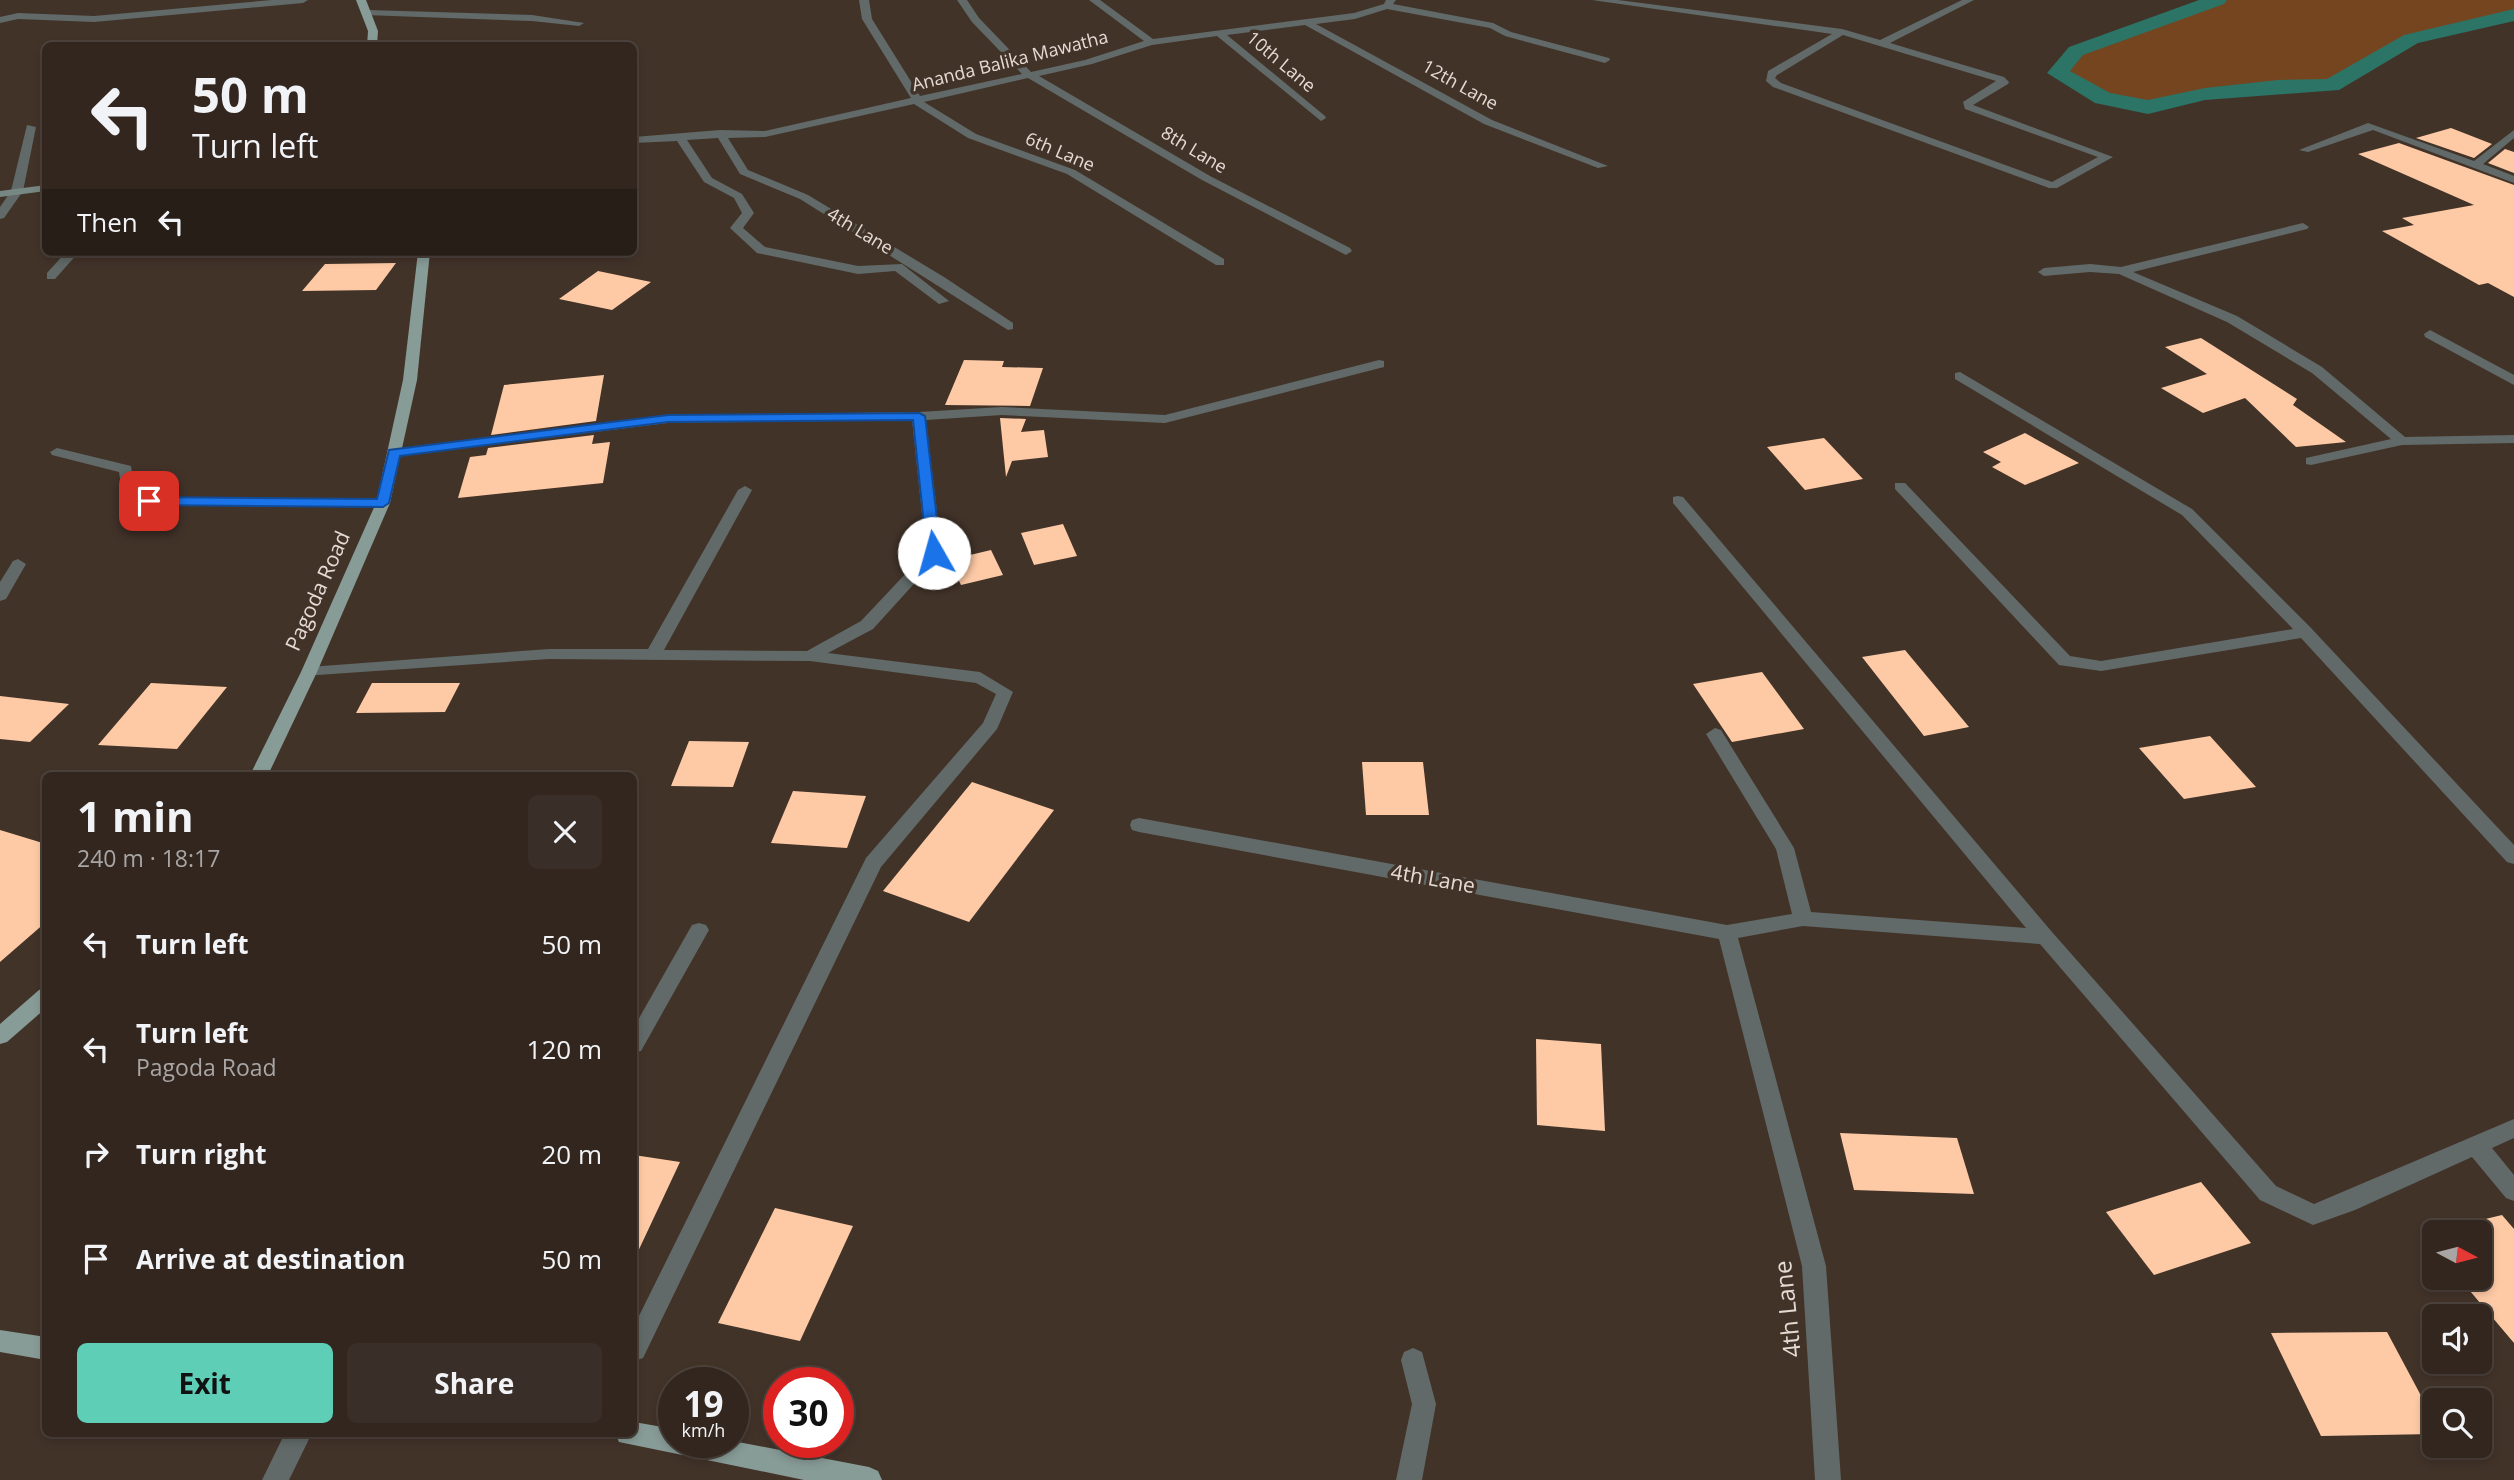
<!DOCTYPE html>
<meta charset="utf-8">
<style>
body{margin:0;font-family:"Open Sans",sans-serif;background:#3a2e28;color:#f1f3f6;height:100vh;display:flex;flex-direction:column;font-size:26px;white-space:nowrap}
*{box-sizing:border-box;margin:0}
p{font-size:23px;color:#a8a5a4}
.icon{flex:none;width:38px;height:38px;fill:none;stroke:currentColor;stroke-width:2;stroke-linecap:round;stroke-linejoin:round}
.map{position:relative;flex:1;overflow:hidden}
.panel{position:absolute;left:42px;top:772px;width:595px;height:665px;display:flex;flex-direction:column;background:#32261f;border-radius:10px;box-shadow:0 4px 10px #0003,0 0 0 2px #4d433d}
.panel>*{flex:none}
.hud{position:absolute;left:42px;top:42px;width:595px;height:214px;border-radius:10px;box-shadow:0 4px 10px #0003,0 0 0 2px #4d433d;background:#32261f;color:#f1f3f6;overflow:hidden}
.needle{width:46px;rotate:97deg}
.buttons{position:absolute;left:2422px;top:1220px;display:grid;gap:14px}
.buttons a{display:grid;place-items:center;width:70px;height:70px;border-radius:10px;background:#32261f;box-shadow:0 4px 10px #0003,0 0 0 2px #4d433d;font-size:35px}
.speed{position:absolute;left:658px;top:1367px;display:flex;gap:14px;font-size:35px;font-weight:700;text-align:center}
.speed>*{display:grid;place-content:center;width:91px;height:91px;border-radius:50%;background:#32261f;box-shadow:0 4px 10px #0003,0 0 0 2px #4d433d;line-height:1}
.speed small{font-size:18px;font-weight:400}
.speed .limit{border:10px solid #d22;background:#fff;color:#111}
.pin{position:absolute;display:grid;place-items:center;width:60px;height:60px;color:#fff;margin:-30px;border-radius:14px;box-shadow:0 4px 10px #0006}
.me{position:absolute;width:77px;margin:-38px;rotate:353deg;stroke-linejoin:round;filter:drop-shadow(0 0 5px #0008)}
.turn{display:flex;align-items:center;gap:24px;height:147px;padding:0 35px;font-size:32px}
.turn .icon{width:91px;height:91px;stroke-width:2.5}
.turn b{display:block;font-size:49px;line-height:60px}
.then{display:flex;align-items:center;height:66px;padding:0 35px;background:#0003;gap:14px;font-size:26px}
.round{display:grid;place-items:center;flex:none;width:74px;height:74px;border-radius:10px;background:#3a2e28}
.headline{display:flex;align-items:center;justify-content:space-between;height:119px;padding:0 35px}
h1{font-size:42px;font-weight:700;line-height:52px}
.action{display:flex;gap:14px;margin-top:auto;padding:14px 35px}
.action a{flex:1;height:80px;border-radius:10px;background:#5eceb7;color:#111;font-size:28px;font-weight:700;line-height:80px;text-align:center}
.action a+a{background:#3a2e28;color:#f1f3f6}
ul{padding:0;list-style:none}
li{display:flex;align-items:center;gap:21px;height:105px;padding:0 35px}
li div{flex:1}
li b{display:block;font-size:26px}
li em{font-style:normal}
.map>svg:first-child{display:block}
</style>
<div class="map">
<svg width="2514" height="1480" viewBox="0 0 2514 1480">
<rect width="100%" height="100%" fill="#423329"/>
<polygon fill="#754520" points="2217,0 2514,0 2514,15 2411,39 2331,85 2278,86 2205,94 2148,107 2103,98 2058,73 2076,51"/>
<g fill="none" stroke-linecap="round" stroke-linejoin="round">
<polygon fill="#2b7466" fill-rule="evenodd" points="2199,0 2227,0 2224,4 2083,55 2070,71 2110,93 2148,100 2205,88 2278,80 2327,79 2404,35 2514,9 2514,21 2418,43 2339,90 2205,100 2148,114 2095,103 2047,73 2069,47"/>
</g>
<g fill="#fecaa6">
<polygon points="2451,128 2492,144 2474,158 2416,138"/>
<polygon points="2399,143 2514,185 2514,297 2488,283 2479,285 2382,231 2414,225 2402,218 2474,205 2358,154"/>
<polygon points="2505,149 2514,152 2514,173 2488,163"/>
<polygon points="396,263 376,290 302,291 325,264"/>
<polygon points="598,271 651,282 612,310 559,299"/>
<polygon points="2201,338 2297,399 2293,405 2346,442 2296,447 2245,398 2203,413 2161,388 2207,374 2165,347"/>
<polygon points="964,360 1004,361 1002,367 1043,368 1030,406 945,405"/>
<polygon points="604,375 596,421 491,435 504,385"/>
<polygon points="1000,418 1026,419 1021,432 1044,430 1048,457 1012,461 1006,477"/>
<polygon points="2025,433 2079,463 2025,485 1992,467 2001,462 1983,452"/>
<polygon points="594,435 592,444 610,442 603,483 458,498 470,457 486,455 488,448"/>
<polygon points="1824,438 1863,479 1805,490 1767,447"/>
<polygon points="1063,524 1077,556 1034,565 1021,533"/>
<polygon points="991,550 1003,575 961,585 949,560"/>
<polygon points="1905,650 1969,727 1924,736 1862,657"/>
<polygon points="1762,672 1804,729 1732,742 1693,684"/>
<polygon points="151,683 227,687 177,749 98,745"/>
<polygon points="372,683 460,683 445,712 356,713"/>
<polygon points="0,696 69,704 30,742 0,739"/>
<polygon points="2210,736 2256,787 2184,799 2139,748"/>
<polygon points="689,741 749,742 733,787 671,786"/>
<polygon points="1362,762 1423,762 1429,815 1366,815"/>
<polygon points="972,782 1054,810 969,922 883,891"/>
<polygon points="793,791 866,796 847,848 771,843"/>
<polygon points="0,830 46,844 46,922 0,962"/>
<polygon points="1536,1039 1601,1044 1605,1131 1537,1125"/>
<polygon points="1840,1133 1957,1138 1974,1194 1854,1190"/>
<polygon points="634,1155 680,1162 634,1260"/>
<polygon points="2201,1182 2251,1243 2154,1275 2106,1212"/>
<polygon points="775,1208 853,1226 800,1341 718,1323"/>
<polygon points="2502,1215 2514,1229 2514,1343 2459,1278 2480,1278 2480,1232 2434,1232 2434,1248 2423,1234"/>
<polygon points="2387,1332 2434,1420 2434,1434 2321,1436 2271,1333"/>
</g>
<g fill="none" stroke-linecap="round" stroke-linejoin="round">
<g fill="#616a68" fill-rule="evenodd">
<polygon points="272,0 308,0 303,3 94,22 18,19 0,23 0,17 18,13 94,16"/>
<polygon points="859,0 869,0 872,19 920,96 1022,74 972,22 957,0 967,0 979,18 1031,72 1085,60 1144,41 1089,0 1100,0 1153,39 1354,13 1384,4 1386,0 1396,0 1393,4 1493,23 1511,32 1609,58 1610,60 1605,63 1505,36 1490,28 1387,9 1355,19 1316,24 1492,120 1608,166 1598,168 1484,124 1305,25 1227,35 1325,116 1326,118 1321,121 1217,36 1152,45 1092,64 1039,76 1210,176 1350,248 1352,251 1346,255 1202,180 1028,78 924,102 976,134 1075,170 1224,259 1224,265 1216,265 1067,174 968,138 914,104 765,137 728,138 748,170 808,195 944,277 1013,323 1013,329 1008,330 800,199 740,174 718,138 687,140 712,178 742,194 754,213 743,228 765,247 858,266 902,264 949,301 939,304 895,271 858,274 757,253 730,228 742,213 734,198 704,182 677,141 634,143 634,137 720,130 765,131 911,98 862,19"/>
<path d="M1592,0H1618L1842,29L1880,40L1962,0H1974L1890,43L2004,77L2009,82L2008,84L1973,105L2113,157L2057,188H2049L1773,87L1766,81L1768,71L1832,34ZM1843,35L1996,81L1963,102L1965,109L2098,157L2052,182L1781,83L1775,78L1777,75Z"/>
<polygon points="368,10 532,15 584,23 579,26 532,21 365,15 363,13"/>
<polygon points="2368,123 2474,161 2514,130 2514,138 2483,164 2514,176 2514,183 2373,130 2308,152 2299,150"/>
<polygon points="27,125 36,127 23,191 4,218 0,219 0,207 11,191"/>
<polygon points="2303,223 2309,227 2307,229 2133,272 2237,316 2322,367 2405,437 2514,435 2514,443 2402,445 2311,465 2306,464 2306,458 2391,439 2312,373 2227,322 2119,274 2090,272 2044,276 2038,272 2044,268 2090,264 2121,267"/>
<polygon points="66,252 79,252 55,279 47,279 47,273"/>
<polygon points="2430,330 2514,375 2514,385 2425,337 2424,334"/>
<polygon points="1379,360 1384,361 1384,367 1165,423 1002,415 926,420 942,553 873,629 828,653 980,672 1013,692 997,729 881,867 643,1358 634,1361 634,1326 866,858 983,723 996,694 976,683 810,661 549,659 303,676 301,672 309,667 549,649 648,649 738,490 745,486 752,490 664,650 807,651 861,621 926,552 912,420 668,423 394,457 387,453 389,450 668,415 919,412 1002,407 1165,415"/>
<polygon points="1960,372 2192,509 2311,628 2514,845 2514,864 2507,862 2301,638 2101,671 2059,665 1895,489 1895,483 1905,483 2070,656 2101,661 2293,629 2182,515 1955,379 1955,373"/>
<polygon points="57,448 131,466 135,493 149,497 383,499 390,503 383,507 149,505 123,499 119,472 52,455 50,452"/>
<polygon points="1678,496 1683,497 2052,932 2276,1186 2314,1204 2514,1119 2514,1138 2492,1148 2514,1175 2514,1201 2506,1198 2472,1157 2355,1210 2313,1225 2260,1200 2040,944 1803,926 1738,938 1826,1266 1841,1480 1815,1480 1802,1266 1719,939 1139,832 1132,830 1130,825 1132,820 1139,818 1727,925 1792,914 1776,849 1706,734 1715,728 1721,730 1794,848 1811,912 2026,928 1673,503 1673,497"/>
<polygon points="18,559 26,564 6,599 0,601 0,582 13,561"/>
<polygon points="699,923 706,925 709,930 641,1051 634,1053 634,1027 692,925"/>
<polygon points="1413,1348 1422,1352 1436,1404 1422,1480 1396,1480 1412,1404 1401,1360 1404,1352"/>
<polygon points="285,1433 312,1433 289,1480 262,1480"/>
</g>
<polygon fill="#778783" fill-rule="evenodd" points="46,185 46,191 0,197 0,191"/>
<g fill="#889c97" fill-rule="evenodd">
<polygon points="356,0 366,0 378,31 377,46 367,46 368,31"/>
<polygon points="418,252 430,252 417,380 390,503 317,672 268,775 250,775 301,672 376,503 403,380"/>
<polygon points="46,988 46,1008 7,1042 0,1044 0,1024 39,990"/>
<polygon points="0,1330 46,1337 46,1360 0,1352"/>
<polygon points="634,1422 674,1429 674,1442 733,1441 869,1467 878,1471 882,1480 804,1480 619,1442 615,1433 634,1433"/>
</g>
</g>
<polygon fill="#1a73e8" stroke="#114b97" stroke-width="2" points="919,413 925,416 941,553 934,557 927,553 913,420 668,422 400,456 389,503 383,507 149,505 142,501 149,497 377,499 389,450 668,415"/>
<g text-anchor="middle" stroke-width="7" stroke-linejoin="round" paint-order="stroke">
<g font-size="18" fill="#e5dbd5" stroke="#423329">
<text transform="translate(1010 61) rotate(-14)" y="6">Ananda Balika Mawatha</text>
<text transform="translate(1281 62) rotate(40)" y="6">10th Lane</text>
<text transform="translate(1460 85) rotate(29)" y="6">12th Lane</text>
<text transform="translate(1194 150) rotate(31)" y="6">8th Lane</text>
<text transform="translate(1060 152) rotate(23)" y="6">6th Lane</text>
<text transform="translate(860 231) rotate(31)" y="6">4th Lane</text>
</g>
<g font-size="21" fill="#e5dbd5" stroke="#423329">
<text transform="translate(318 591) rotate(-66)" y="7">Pagoda Road</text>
<text transform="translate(1433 879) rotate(10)" y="7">4th Lane</text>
</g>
<g font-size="24" fill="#e5dbd5" stroke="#423329">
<text transform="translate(1788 1309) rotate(-96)" y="8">4th Lane</text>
</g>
</g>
</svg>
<div class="buttons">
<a><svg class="needle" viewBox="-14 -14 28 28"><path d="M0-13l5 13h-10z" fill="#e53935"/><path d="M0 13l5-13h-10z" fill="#a8a5a4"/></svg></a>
<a><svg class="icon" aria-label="sound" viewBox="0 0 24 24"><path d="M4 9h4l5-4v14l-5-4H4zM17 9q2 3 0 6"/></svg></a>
<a><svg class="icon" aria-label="search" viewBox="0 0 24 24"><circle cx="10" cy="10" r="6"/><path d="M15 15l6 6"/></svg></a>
</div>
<div class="speed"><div>19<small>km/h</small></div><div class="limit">30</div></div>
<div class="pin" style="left:149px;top:501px;background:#d93025"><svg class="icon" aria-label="arrive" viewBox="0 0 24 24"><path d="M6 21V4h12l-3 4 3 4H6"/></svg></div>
<svg class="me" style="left:934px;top:553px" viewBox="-20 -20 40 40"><circle r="19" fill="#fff"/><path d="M0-13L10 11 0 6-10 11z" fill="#1a73e8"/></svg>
<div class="hud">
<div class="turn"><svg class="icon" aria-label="left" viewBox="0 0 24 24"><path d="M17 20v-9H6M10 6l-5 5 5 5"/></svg><div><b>50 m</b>Turn left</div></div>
<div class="then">Then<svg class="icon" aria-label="left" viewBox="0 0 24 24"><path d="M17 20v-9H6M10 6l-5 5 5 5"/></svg></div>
</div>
<section class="panel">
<div class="headline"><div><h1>1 min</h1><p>240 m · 18:17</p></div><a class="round"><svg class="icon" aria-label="close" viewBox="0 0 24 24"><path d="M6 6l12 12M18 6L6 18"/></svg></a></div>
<ul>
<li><svg class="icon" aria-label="left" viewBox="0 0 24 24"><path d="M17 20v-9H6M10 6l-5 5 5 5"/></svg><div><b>Turn left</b></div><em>50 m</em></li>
<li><svg class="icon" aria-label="left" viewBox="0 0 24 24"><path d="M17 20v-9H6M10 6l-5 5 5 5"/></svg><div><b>Turn left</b><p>Pagoda Road</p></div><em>120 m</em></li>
<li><svg class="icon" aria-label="right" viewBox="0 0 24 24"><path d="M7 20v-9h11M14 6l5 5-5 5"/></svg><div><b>Turn right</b></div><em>20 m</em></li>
<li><svg class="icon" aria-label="arrive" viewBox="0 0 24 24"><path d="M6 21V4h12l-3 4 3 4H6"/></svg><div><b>Arrive at destination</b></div><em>50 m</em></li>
</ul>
<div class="action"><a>Exit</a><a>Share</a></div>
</section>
</div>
